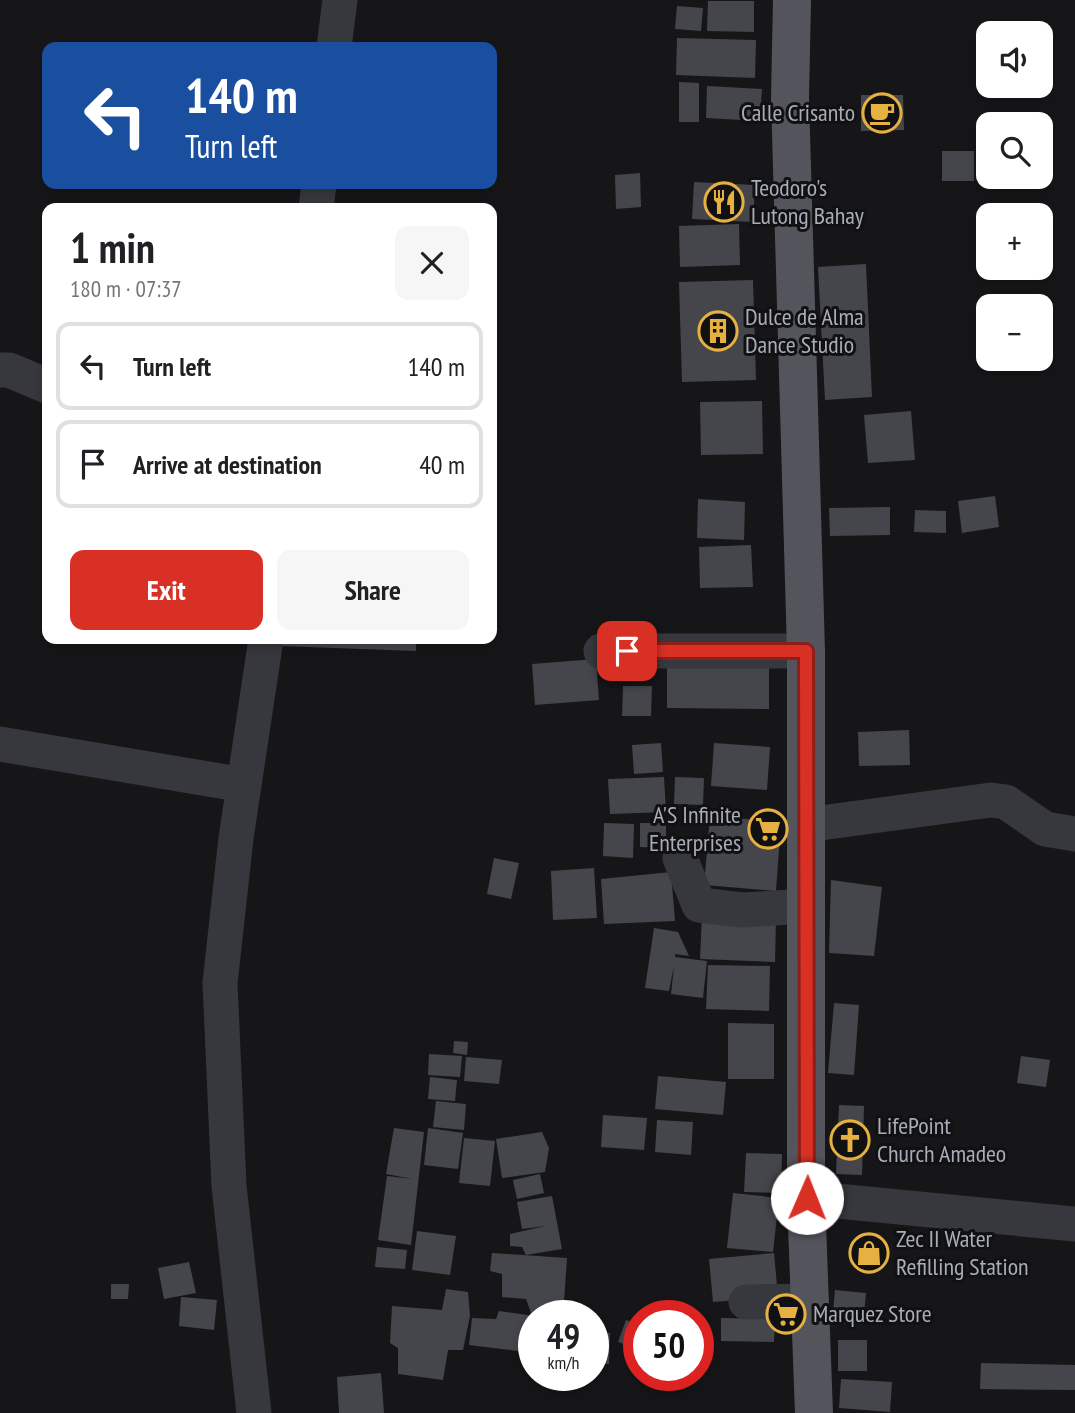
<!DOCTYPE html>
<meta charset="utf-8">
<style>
body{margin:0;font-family:"PT Sans Narrow",sans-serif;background:#f6f6f6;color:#202124;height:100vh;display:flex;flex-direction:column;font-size:26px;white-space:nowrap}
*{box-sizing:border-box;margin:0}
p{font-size:23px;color:#757577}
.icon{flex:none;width:38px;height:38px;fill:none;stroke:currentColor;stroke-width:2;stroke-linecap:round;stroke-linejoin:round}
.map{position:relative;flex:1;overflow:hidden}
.side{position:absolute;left:42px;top:203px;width:455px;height:441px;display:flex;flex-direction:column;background:#fff;border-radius:14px;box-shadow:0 4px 10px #0003}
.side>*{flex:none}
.guide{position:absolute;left:42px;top:42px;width:455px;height:147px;border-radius:14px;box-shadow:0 4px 10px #0003;background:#1a4fa0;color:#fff;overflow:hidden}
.controls{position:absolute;left:976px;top:21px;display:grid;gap:14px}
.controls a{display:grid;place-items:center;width:77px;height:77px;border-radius:14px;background:#fff;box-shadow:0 4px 10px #0003;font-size:35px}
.speed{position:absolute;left:518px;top:1300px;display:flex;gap:14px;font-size:35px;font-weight:700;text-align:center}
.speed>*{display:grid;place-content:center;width:91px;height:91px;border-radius:50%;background:#fff;box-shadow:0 4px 10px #0003;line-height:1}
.speed small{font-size:18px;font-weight:400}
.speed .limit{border:10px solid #d22;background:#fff;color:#111}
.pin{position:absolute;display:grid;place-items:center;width:60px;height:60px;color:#fff;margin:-30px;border-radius:14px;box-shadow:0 4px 10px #0006}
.me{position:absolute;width:77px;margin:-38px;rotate:1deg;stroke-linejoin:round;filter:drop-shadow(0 0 5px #0008)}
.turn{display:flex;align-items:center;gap:24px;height:147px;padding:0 28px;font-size:32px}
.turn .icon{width:91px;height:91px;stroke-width:2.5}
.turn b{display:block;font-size:49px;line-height:60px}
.round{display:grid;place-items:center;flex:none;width:74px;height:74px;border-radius:14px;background:#f6f6f6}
.overview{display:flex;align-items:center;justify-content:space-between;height:119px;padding:0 28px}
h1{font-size:42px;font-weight:700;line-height:52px}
.cta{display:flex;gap:14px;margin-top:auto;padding:14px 28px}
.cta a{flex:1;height:80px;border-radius:14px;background:#d93025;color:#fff;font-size:28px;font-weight:700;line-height:80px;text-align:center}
.cta a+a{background:#f6f6f6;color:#202124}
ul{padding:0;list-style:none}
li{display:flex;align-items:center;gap:21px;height:88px;margin:0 14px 10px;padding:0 14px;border:4px solid #e0e0e0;border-radius:14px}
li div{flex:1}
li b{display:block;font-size:26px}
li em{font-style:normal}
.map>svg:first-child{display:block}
</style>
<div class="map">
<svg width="1075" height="1413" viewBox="0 0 1075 1413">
<rect width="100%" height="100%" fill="#161618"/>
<g fill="#45464b">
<polygon points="708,1 754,1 754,32 707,31"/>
<polygon points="677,6 703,8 701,31 675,29"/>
<polygon points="677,38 756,40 755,78 676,75"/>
<polygon points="679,82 699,83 699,122 679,122"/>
<polygon points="707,86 762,89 760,121 706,118"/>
<polygon points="861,95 903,95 904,130 861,131"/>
<rect x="942" y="151" width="32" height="30"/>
<polygon points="640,173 641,207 616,209 615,175"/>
<polygon points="694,182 755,185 753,222 692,219"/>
<polygon points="739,224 740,265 680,267 679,226"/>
<polygon points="866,264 872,397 825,400 818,267"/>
<polygon points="753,280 756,380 682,382 679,282"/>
<polygon points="762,401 763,454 701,455 700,402"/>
<polygon points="911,411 915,460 868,463 864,415"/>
<polygon points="995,496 999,527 962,533 958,501"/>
<polygon points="698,499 745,502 744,540 697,538"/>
<polygon points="890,507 890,535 830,536 829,508"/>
<polygon points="915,510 946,511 946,533 914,532"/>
<polygon points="751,545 753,587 700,588 699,547"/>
<polygon points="281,639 416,639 416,651 280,646"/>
<polygon points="596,659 599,700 535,705 532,664"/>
<polygon points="667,661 769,661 769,709 667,708"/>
<polygon points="623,686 652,686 651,716 622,716"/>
<polygon points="909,730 910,765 859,766 858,732"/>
<polygon points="661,743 663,772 634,774 632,745"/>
<polygon points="714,743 770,747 767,790 711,786"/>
<polygon points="664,777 666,812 610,814 608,779"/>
<polygon points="675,777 704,778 703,805 674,804"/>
<polygon points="710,816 781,822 776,891 704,885"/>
<polygon points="604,823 634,824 633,858 603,856"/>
<polygon points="640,823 666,823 666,848 640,847"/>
<polygon points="494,858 519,863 511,899 487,894"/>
<polygon points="594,868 597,918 553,920 551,871"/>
<polygon points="671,872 675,921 604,924 601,879"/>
<polygon points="831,880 882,887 874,956 829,953"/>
<polygon points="702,914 776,917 775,962 700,959"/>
<polygon points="654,928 678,932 689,956 675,954 675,957 707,961 703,998 671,994 674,966 669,991 645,988"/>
<polygon points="708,965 770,966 769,1011 706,1009"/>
<polygon points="834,1003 859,1005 854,1075 828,1073"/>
<polygon points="728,1023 774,1024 774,1079 728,1079"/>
<polygon points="454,1041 468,1042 467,1055 453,1053"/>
<polygon points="429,1054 462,1056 460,1077 428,1075"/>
<polygon points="1021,1056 1050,1060 1046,1087 1017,1083"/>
<polygon points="466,1057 502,1060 499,1084 464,1081"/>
<polygon points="658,1076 726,1082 723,1115 655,1109"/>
<polygon points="430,1077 457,1080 455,1101 428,1099"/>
<polygon points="436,1101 466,1104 464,1130 433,1127"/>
<polygon points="839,1105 864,1106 862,1175 836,1174"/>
<polygon points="603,1115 647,1118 644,1150 601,1147"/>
<polygon points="657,1120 693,1122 691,1155 655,1152"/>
<polygon points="394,1128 424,1132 411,1245 378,1240 387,1176 413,1179 386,1174"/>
<polygon points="428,1128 463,1133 458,1169 424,1165"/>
<polygon points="542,1132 549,1148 545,1172 502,1178 496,1139"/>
<polygon points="464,1138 495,1141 490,1186 459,1183"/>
<polygon points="746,1153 782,1154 781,1193 744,1192"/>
<polygon points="540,1174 544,1193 517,1199 513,1180"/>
<polygon points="733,1193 779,1198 773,1252 727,1248"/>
<polygon points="552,1196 562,1249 526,1255 522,1247 510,1246 510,1234 545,1226 522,1229 517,1202"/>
<polygon points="417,1231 456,1236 450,1275 412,1270"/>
<polygon points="377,1247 407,1250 405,1269 375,1267"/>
<polygon points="492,1253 567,1258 563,1316 531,1313 526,1299 502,1297 502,1274 490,1271"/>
<polygon points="774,1253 778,1297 713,1302 709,1259"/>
<polygon points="189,1262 196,1293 164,1299 158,1268"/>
<polygon points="111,1284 129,1284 128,1299 111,1299"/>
<polygon points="446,1289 468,1292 470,1316 463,1350 448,1350 443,1380 398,1374 398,1348 390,1343 392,1306 442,1310"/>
<polygon points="835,1290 866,1293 863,1325 832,1323"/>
<polygon points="181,1297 217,1300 214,1330 179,1326"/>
<polygon points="499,1311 534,1316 534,1353 469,1345 472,1318 496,1319"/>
<polygon points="721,1318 775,1319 774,1342 721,1341"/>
<polygon points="626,1320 639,1324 639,1349 618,1342"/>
<polygon points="593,1332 610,1333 609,1364 593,1364"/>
<rect x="838" y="1340" width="29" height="31"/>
<polygon points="981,1363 1075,1365 1075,1390 980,1389"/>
<polygon points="381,1373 384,1413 339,1413 337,1377"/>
<polygon points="841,1379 892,1382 890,1412 839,1408"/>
</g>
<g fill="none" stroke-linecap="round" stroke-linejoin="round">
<g stroke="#37383d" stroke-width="35">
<polyline points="334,47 340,0"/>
<polyline points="316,208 319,184"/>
<polyline points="0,370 9,370 47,386"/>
<polyline points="601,651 806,651"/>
<polyline points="0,744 244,785"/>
<polyline points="806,825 991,800 1006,802 1045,829 1075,834"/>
<polyline points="680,858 699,905 743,910 806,906"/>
<polyline points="806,1198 1075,1224"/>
<polyline points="746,1302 810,1301"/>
<polyline points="254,1413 229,1186 220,983 236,838 266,639"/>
</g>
<polyline stroke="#54555c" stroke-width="38" points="792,0 790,98 806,651 806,1198 814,1413"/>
</g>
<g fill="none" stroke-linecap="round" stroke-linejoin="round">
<g stroke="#8d1f18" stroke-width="18">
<polyline id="route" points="627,651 806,651 807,1198"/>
</g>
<use href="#route" stroke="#d93025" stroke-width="12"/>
</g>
<defs>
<g id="cafe-ring" transform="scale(2.0125)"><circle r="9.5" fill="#111113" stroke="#e6b140" stroke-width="1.5"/><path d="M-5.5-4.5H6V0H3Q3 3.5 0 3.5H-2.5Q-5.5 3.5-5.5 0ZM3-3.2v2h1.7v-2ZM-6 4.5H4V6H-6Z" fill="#e6b140"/></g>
<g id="restaurant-ring" transform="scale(2.0125)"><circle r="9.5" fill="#111113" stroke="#e6b140" stroke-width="1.5"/><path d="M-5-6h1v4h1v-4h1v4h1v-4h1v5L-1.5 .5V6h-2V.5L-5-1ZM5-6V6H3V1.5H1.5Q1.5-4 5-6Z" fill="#e6b140"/></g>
<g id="building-ring" transform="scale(2.0125)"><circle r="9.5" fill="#111113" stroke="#e6b140" stroke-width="1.5"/><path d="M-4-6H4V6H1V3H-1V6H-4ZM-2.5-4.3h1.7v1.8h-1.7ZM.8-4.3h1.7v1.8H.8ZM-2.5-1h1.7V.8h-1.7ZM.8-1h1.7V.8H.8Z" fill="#e6b140"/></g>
<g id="supermarket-ring" transform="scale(2.0125)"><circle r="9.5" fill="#111113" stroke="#e6b140" stroke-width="1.5"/><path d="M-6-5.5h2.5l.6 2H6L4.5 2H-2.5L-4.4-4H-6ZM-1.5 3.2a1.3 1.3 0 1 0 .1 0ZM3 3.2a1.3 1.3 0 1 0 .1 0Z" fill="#e6b140"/></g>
<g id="church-ring" transform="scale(2.0125)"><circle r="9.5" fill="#111113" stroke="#e6b140" stroke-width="1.5"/><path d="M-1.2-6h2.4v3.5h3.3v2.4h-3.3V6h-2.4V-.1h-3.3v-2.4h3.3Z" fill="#e6b140"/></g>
<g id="shop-ring" transform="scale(2.0125)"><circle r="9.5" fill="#111113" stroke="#e6b140" stroke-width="1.5"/><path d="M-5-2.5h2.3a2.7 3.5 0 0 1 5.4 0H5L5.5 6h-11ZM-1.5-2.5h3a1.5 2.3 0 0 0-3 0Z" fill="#e6b140"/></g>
</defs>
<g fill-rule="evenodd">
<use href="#cafe-ring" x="882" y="113"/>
<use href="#restaurant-ring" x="724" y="202"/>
<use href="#building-ring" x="718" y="331"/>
<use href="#supermarket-ring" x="768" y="829"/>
<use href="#church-ring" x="850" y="1140"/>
<use href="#shop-ring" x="869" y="1253"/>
<use href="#supermarket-ring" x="786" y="1314"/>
</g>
<g text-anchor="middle" stroke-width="6" stroke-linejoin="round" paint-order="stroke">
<g font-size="24" fill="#a9adb7" stroke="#111113" text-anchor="start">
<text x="855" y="121" text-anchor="end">Calle Crisanto</text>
<text x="751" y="196">Teodoro's<tspan x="751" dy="28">Lutong Bahay</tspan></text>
<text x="745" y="325">Dulce de Alma<tspan x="745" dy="28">Dance Studio</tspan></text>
<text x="741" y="823" text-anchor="end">A'S Infinite<tspan x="741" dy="28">Enterprises</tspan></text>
<text x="877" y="1134">LifePoint<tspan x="877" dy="28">Church Amadeo</tspan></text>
<text x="896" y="1247">Zec II Water<tspan x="896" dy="28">Refilling Station</tspan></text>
<text x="813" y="1322">Marquez Store</text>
</g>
</g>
</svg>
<div class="controls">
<a><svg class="icon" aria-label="sound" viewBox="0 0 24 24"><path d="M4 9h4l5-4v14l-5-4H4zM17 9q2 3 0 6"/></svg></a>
<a><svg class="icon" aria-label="search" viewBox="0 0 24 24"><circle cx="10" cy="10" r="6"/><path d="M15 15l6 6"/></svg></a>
<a>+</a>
<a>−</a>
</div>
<div class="speed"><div>49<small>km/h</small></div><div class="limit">50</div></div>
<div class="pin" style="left:627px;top:651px;background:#d93025"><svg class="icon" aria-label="arrive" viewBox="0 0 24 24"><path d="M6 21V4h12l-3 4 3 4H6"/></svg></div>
<svg class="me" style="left:807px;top:1198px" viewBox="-20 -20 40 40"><circle r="19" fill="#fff"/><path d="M0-13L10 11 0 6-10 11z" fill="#d93025"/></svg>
<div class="guide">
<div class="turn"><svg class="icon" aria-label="left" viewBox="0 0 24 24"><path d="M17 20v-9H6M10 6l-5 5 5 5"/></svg><div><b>140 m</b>Turn left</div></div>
</div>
<section class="side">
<div class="overview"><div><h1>1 min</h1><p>180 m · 07:37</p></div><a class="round"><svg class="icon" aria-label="close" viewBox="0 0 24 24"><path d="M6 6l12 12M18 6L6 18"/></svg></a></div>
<ul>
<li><svg class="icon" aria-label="left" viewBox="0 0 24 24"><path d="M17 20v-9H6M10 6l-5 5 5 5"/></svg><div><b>Turn left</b></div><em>140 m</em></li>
<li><svg class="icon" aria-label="arrive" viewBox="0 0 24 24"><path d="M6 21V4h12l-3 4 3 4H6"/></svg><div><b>Arrive at destination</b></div><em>40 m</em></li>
</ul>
<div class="cta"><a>Exit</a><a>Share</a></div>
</section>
</div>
